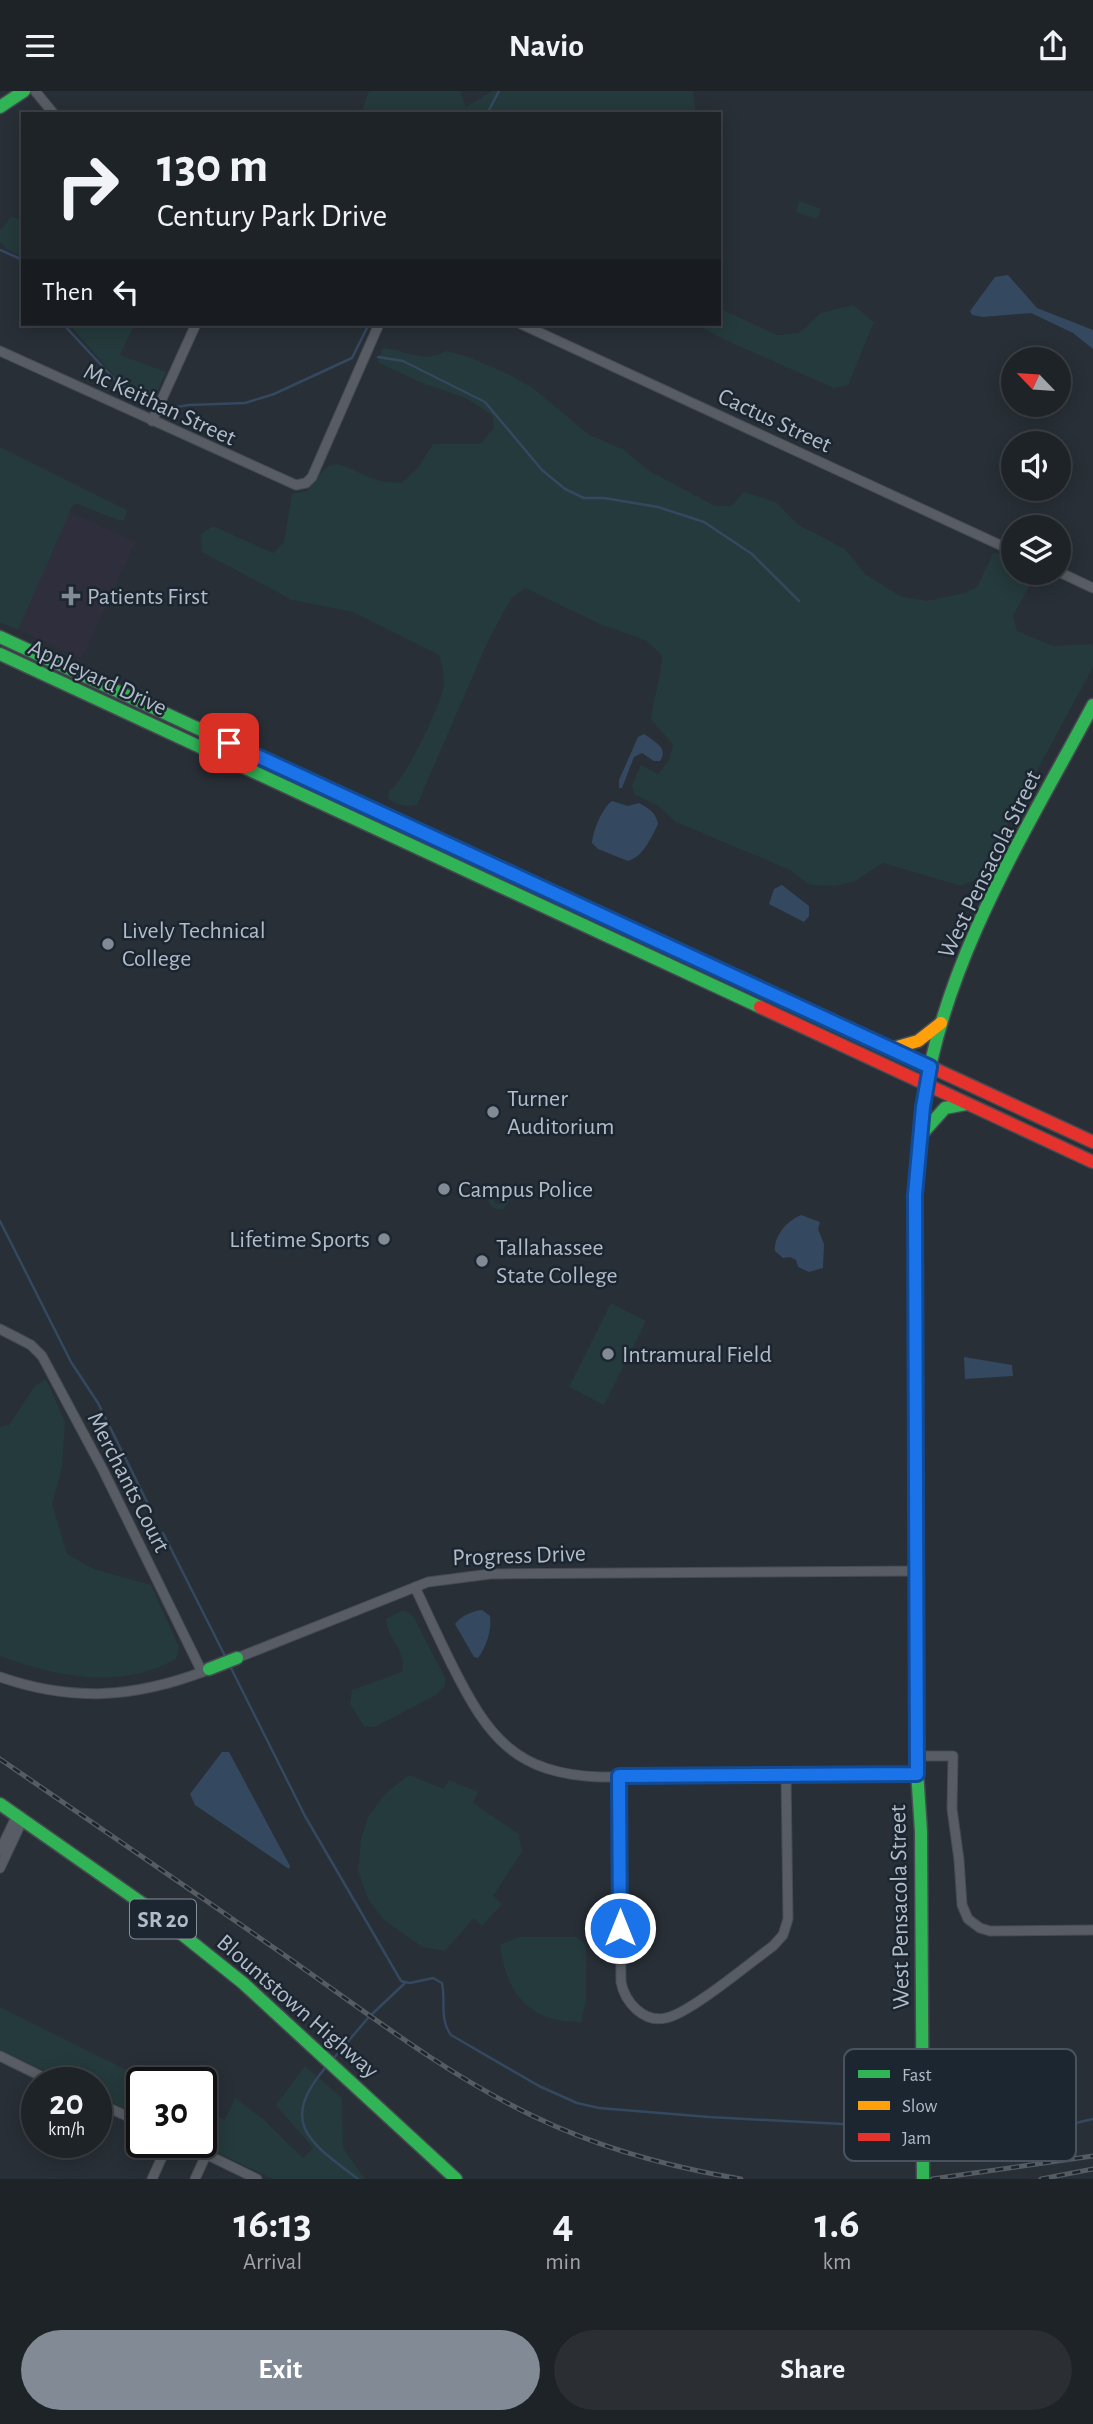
<!DOCTYPE html>
<style>
body{margin:0;font-family:"Alegreya Sans",sans-serif;background:#2b2f34;color:#f1f3f6;height:100vh;display:flex;flex-direction:column;font-size:26px;white-space:nowrap}
*{box-sizing:border-box;margin:0}
p{font-size:23px;color:#a1a4a8}
.icon{flex:none;width:38px;height:38px;fill:none;stroke:currentColor;stroke-width:2;stroke-linecap:round;stroke-linejoin:round}
.map{position:relative;height:2088px;overflow:hidden}
.sheet{display:flex;flex-direction:column;background:#1e2328;flex:1}
.sheet>*{flex:none}
.top-card{position:absolute;left:21px;top:21px;width:700px;height:214px;border-radius:0px;box-shadow:0 4px 18px #0003,0 0 0 2px #3c4045;background:#1e2328;color:#f1f3f6;overflow:hidden}
.needle{width:46px;rotate:295deg}
.fabs{position:absolute;left:1001px;top:256px;display:grid;gap:14px}
.fabs a{display:grid;place-items:center;width:70px;height:70px;border-radius:50%;background:#1e2328;box-shadow:0 4px 18px #0003,0 0 0 2px #3c4045;font-size:35px}
.speed{position:absolute;left:21px;top:1976px;display:flex;gap:14px;font-size:35px;font-weight:700;text-align:center}
.speed>*{display:grid;place-content:center;width:91px;height:91px;border-radius:50%;background:#1e2328;box-shadow:0 4px 18px #0003,0 0 0 2px #3c4045;line-height:1}
.speed small{font-size:18px;font-weight:400}
.speed .limit{border:4px solid #111;border-radius:10px;background:#fff;color:#111}
.pin{position:absolute;display:grid;place-items:center;width:60px;height:60px;color:#fff;margin:-30px;border-radius:14px;box-shadow:0 4px 10px #0006}
.me{position:absolute;width:77px;margin:-38px;rotate:0deg;stroke-linejoin:round;filter:drop-shadow(0 0 5px #0008)}
.turn{display:flex;align-items:center;gap:24px;height:147px;padding:0 21px;font-size:32px}
.turn .icon{width:91px;height:91px;stroke-width:2.5}
.turn b{display:block;font-size:49px;line-height:60px}
.then{display:flex;align-items:center;height:66px;padding:0 21px;background:#0003;gap:14px;font-size:26px}
.eta{display:flex;justify-content:space-evenly;align-items:center;height:119px;text-align:center}
.eta b{font-size:42px;font-weight:700;line-height:49px}
.cta{display:flex;gap:14px;margin-top:auto;padding:14px 21px}
.cta a{flex:1;height:80px;border-radius:42px;background:#828a95;color:#fff;font-size:28px;font-weight:700;line-height:80px;text-align:center}
.cta a+a{background:#2b2f34;color:#f1f3f6}
header{display:flex;justify-content:space-between;align-items:center;height:91px;padding:0 21px;background:#1e2328;font-size:32px;font-weight:700}
.map>svg:first-child{display:block}
</style>
<header><svg class="icon" aria-label="menu" viewBox="0 0 24 24"><path d="M4 6h16M4 12h16M4 18h16"/></svg>Navio<svg class="icon" aria-label="share" viewBox="0 0 24 24"><path d="M12 15V3M7 8l5-5 5 5M5 13v7h14v-7"/></svg></header>
<div class="map">
<svg width="1093" height="2088" viewBox="0 0 1093 2088">
<rect width="100%" height="100%" fill="#282f36"/>
<polygon fill="#2f2e3c" points="69,420 136,451 82,568 15,537"/>
<g fill="#253a3c">
<polygon points="369,0 460,0 466,16 492,0 693,0 696,23 361,23"/>
<polygon points="799,110 821,118 817,128 796,121"/>
<polygon points="11,126 23,128 23,166 7,158 0,151 0,140"/>
<polygon points="853,214 874,231 848,294 834,297 725,249 695,233 719,233 719,217 777,244 799,242 821,222"/>
<polygon points="69,233 135,233 120,264 166,281 154,308 117,288"/>
<path d="M383,257C406,259 423,273 446,260L469,266L512,285L533,297L588,343L624,359L648,379L715,415H731L744,401L776,411L797,433L845,458L865,483L900,505L926,510L965,502L977,496L994,461L1013,470V481H1030V494L1013,525L1017,540L1053,555L1090,553L1093,555V576L979,787L961,795L883,772L855,790L836,795L810,794L790,779L676,731L658,715L634,703L632,694L641,674L658,683L669,669L673,654L651,628C654,605 661,588 662,564L645,549L602,534L525,497L511,508L489,548L417,714C405,716 398,715 388,707L389,700C405,690 436,622 442,602C446,590 443,576 439,564L353,521L292,509L202,461L201,443L213,435L273,462L284,451L292,403L307,400C335,360 335,373 374,388C382,391 392,391 401,392L418,377L433,353H480L494,337L492,324L466,307L422,292L377,271Z"/>
<polygon points="0,356 127,419 125,428 120,430 78,413 73,414 18,539 0,531"/>
<path d="M500,1097L502,1098L500,1103L494,1106L495,1112L500,1113L504,1111L502,1104L504,1098L509,1103L510,1109L503,1118C495,1120 489,1116 488,1107L494,1098Z"/>
<polygon points="611,1212 646,1230 604,1314 569,1296"/>
<path d="M46,1288L65,1331L62,1377L52,1413L67,1463L94,1478L151,1494L179,1556L176,1568C120,1599 57,1586 0,1565V1336L9,1334L35,1295Z"/>
<path d="M401,1520H406L414,1526L445,1587V1595L436,1604L375,1636L364,1635L350,1613L352,1599L402,1581C408,1562 387,1547 386,1528Z"/>
<polygon points="409,1684 444,1698 449,1689 478,1701 473,1712 519,1743 522,1761 493,1805 502,1813 482,1835 474,1827 445,1860 422,1856 383,1828 368,1808 358,1780 361,1747 369,1724 387,1701"/>
<path d="M520,1846H577L586,1854V1910L581,1931C529,1932 506,1902 500,1854Z"/>
<polygon points="0,1916 151,1991 142,1992 142,2026 96,2004 96,1992 69,1991 0,1959"/>
<polygon points="305,1975 342,2007 343,2057 365,2088 273,2088 195,2051 201,2051 201,2017 225,2029 235,2007 263,2028 303,2067 313,2057 276,2014"/>
</g>
<g fill="#344860">
<polygon points="1008,184 1037,217 1093,239 1093,258 1073,242 1031,222 983,226 972,224 970,220 995,186"/>
<path d="M644,643C655,651 669,657 660,670H654L642,662L634,666L622,697H619V689L638,646Z"/>
<path d="M612,710L628,715L639,712C650,718 656,722 658,733C651,747 643,766 628,770L598,758L592,752C593,740 602,717 612,710Z"/>
<polygon points="782,794 809,815 809,825 804,831 769,813 774,798"/>
<path d="M801,1124L820,1131L818,1138L824,1153L823,1177L809,1181L798,1176L796,1169L790,1166L783,1167L775,1160C774,1144 787,1130 801,1124Z"/>
<polygon points="964,1266 1012,1274 1013,1285 965,1288"/>
<path d="M482,1519L490,1525C492,1540 486,1556 478,1567L474,1566L455,1533C461,1525 472,1520 482,1519Z"/>
<polygon points="222,1661 229,1661 290,1775 289,1778 195,1714 190,1703"/>
</g>
<g fill="none" stroke-linecap="round" stroke-linejoin="round">
<g stroke="#344860" stroke-width="2.5">
<polyline points="487,23 499,0"/>
<polyline points="0,159 23,169"/>
<polyline points="63,233 117,291 145,308"/>
<polyline points="378,266 403,270 485,311 542,379 565,398 584,407 604,407 658,416 704,431 752,463 799,510"/>
<polyline points="170,317 189,314 245,312 274,303 352,267 369,233"/>
<polyline points="0,1130 71,1271 98,1312 152,1421"/>
<polyline points="163,1442 226,1567"/>
<path d="M229,1573L305,1725L401,1890L410,1892L433,1887L442,1892C446,1910 439,1928 451,1944L539,1995L577,2012L599,2017L709,2026L842,2033L918,2060"/>
<polyline points="333,1968 368,1927 405,1892"/>
<path d="M326,1976C277,2033 311,2052 358,2088"/>
<polyline points="928,2059 1016,2051 1054,2037 1093,2028"/>
</g>
<g stroke="#464b51" stroke-width="11">
<g id="street">
<polyline points="35,0 54,23"/>
<polyline points="521,233 1013,460"/>
<polyline points="0,260 296,394 306,392 312,386 379,233"/>
<polyline points="152,330 196,233"/>
<polyline points="1059,481 1093,497"/>
<polyline points="0,1238 31,1254 42,1265 103,1379 202,1581"/>
<path d="M415,1496C427,1522 439,1548 452,1574C488,1646 515,1683 601,1686L917,1683"/>
<polyline points="237,1567 428,1491 490,1483 916,1480"/>
<path d="M0,1586C72,1611 134,1607 205,1580"/>
<polyline points="916,1665 953,1665 952,1718 959,1769 962,1814 968,1828 980,1837 990,1840 1093,1839"/>
<path d="M619,1685L621,1891C625,1911 643,1932 666,1927C689,1923 751,1871 773,1855L783,1844L788,1828L786,1683"/>
<polyline points="0,1760 17,1724"/>
<polyline points="0,1777 23,1728"/>
<polyline points="0,1965 55,1992"/>
<polyline points="96,2011 142,2032"/>
<polyline points="181,2051 257,2088"/>
<polyline points="152,2088 169,2051"/>
<polyline points="195,2088 206,2064"/>
</g>
</g>
<g stroke="#464b51" stroke-width="15">
<g id="fast">
<polyline points="0,16 24,0"/>
<polyline points="0,546 389,726"/>
<polyline points="0,563 760,916"/>
<path d="M924,1008C946,865 1026,740 1093,614"/>
<polyline points="920,1045 945,1017 966,1013"/>
<polyline points="915,1319 916,1665 921,1740 923,2088"/>
<polyline points="209,1578 237,1567"/>
<polyline points="0,1713 153,1820 243,1892 456,2088"/>
</g>
</g>
<g stroke="#464b51" stroke-width="15">
<g id="slow">
<polyline points="389,726 751,893"/>
<polyline points="890,958 918,950 941,932"/>
<polyline points="915,1319 915,1104 924,1008"/>
</g>
</g>
<g stroke="#464b51" stroke-width="15">
<g id="jam">
<polyline points="751,893 1093,1051"/>
<polyline points="760,916 1093,1071"/>
</g>
</g>
<use href="#street" stroke="#585d65" stroke-width="9"/>
<use href="#fast" stroke="#30b455" stroke-width="12"/>
<use href="#slow" stroke="#ff9f0a" stroke-width="12"/>
<use href="#jam" stroke="#e5322d" stroke-width="12"/>
<g stroke="#575c62" stroke-width="5">
<g id="rail">
<path d="M0,1668C93,1732 187,1796 280,1861C362,1918 443,1982 533,2025C599,2057 669,2076 741,2088"/>
<polyline points="932,2088 1093,2065"/>
<polyline points="1041,2088 1093,2078"/>
</g>
</g>
<use href="#rail" stroke="#1b2631" stroke-width="2.5" stroke-dasharray="8" stroke-linecap="butt"/>
</g>
<g fill="none" stroke-linecap="round" stroke-linejoin="round">
<g stroke="#114b97" stroke-width="18">
<polyline id="route" points="229,652 930,976 923,1016 915,1104 917,1683 619,1685 620,1837"/>
</g>
<use href="#route" stroke="#1a73e8" stroke-width="12"/>
</g>
<g fill="#828a95" stroke="#1b2631" stroke-width="2.5">
<path d="M67.5 494.5h7v7h7v7h-7v7h-7v-7h-7v-7h7z"/>
<circle cx="108" cy="853" r="7"/>
<circle cx="493" cy="1021" r="7"/>
<circle cx="444" cy="1098" r="7"/>
<circle cx="384" cy="1148" r="7"/>
<circle cx="482" cy="1170" r="7"/>
<circle cx="608" cy="1263" r="7"/>
</g>
<g text-anchor="middle" stroke-width="5" stroke-linejoin="round" paint-order="stroke">
<rect fill="#1b2631" stroke="#858e9b" stroke-width="2" x="130" y="1808.5" width="66" height="39" rx="5"/>
<g font-size="23" font-weight="bold" fill="#b2bbc8">
<text x="163" y="1836">SR 20</text>
</g>
<g font-size="24" fill="#b2bbc8" stroke="#1b2631">
<text transform="translate(160 313) rotate(25)" y="8">Mc Keithan Street</text>
<text transform="translate(775 329) rotate(25)" y="8">Cactus Street</text>
<text transform="translate(98 586) rotate(25)" y="8">Appleyard Drive</text>
<text transform="translate(989 773) rotate(-64)" y="8">West Pensacola Street</text>
<text transform="translate(129 1391) rotate(63)" y="8">Merchants Court</text>
<text transform="translate(519 1464) rotate(-2)" y="8">Progress Drive</text>
<text transform="translate(899 1816) rotate(-91)" y="8">West Pensacola Street</text>
<text transform="translate(298 1915) rotate(41)" y="8">Blountstown Highway</text>
</g>
<g font-size="24" fill="#b2bbc8" stroke="#1b2631" text-anchor="start">
<text x="87" y="513">Patients First</text>
<text x="122" y="847">Lively Technical<tspan x="122" dy="28">College</tspan></text>
<text x="507" y="1015">Turner<tspan x="507" dy="28">Auditorium</tspan></text>
<text x="458" y="1106">Campus Police</text>
<text x="370" y="1156" text-anchor="end">Lifetime Sports</text>
<text x="496" y="1164">Tallahassee<tspan x="496" dy="28">State College</tspan></text>
<text x="622" y="1271">Intramural Field</text>
</g>
</g>
<rect x="844" y="1958" width="232" height="112" rx="10" fill="#1b2631" stroke="#48535e" stroke-width="2"/>
<rect x="858" y="1979" width="32" height="8" fill="#30b455"/>
<rect x="858" y="2010" width="32" height="9" fill="#ff9f0a"/>
<rect x="858" y="2042" width="32" height="8" fill="#e5322d"/>
<g font-size="19" fill="#b2bbc8">
<text x="902" y="1990">Fast</text>
<text x="902" y="2021">Slow</text>
<text x="902" y="2053">Jam</text>
</g>
</svg>
<div class="fabs">
<a><svg class="needle" viewBox="-14 -14 28 28"><path d="M0-13l5 13h-10z" fill="#e53935"/><path d="M0 13l5-13h-10z" fill="#a1a4a8"/></svg></a>
<a><svg class="icon" aria-label="sound" viewBox="0 0 24 24"><path d="M4 9h4l5-4v14l-5-4H4zM17 9q2 3 0 6"/></svg></a>
<a><svg class="icon" aria-label="layers" viewBox="0 0 24 24"><path d="M12 4l9 5-9 5-9-5zM3 14l9 5 9-5"/></svg></a>
</div>
<div class="speed"><div>20<small>km/h</small></div><div class="limit">30</div></div>
<div class="pin" style="left:229px;top:652px;background:#d93025"><svg class="icon" aria-label="arrive" viewBox="0 0 24 24"><path d="M6 21V4h12l-3 4 3 4H6"/></svg></div>
<svg class="me" style="left:620px;top:1837px" viewBox="-20 -20 40 40"><circle r="17" fill="#1a73e8" stroke="#fff" stroke-width="3"/><path d="M0-11L8 9 0 5-8 9z" fill="#fff"/></svg>
<div class="top-card">
<div class="turn"><svg class="icon" aria-label="right" viewBox="0 0 24 24"><path d="M7 20v-9h11M14 6l5 5-5 5"/></svg><div><b>130 m</b>Century Park Drive</div></div>
<div class="then">Then<svg class="icon" aria-label="left" viewBox="0 0 24 24"><path d="M17 20v-9H6M10 6l-5 5 5 5"/></svg></div>
</div>
</div>
<section class="sheet">
<div class="eta">
<div><b>16:13</b><p>Arrival</p></div>
<div><b>4</b><p>min</p></div>
<div><b>1.6</b><p>km</p></div>
</div>
<div class="cta"><a>Exit</a><a>Share</a></div>
</section>
